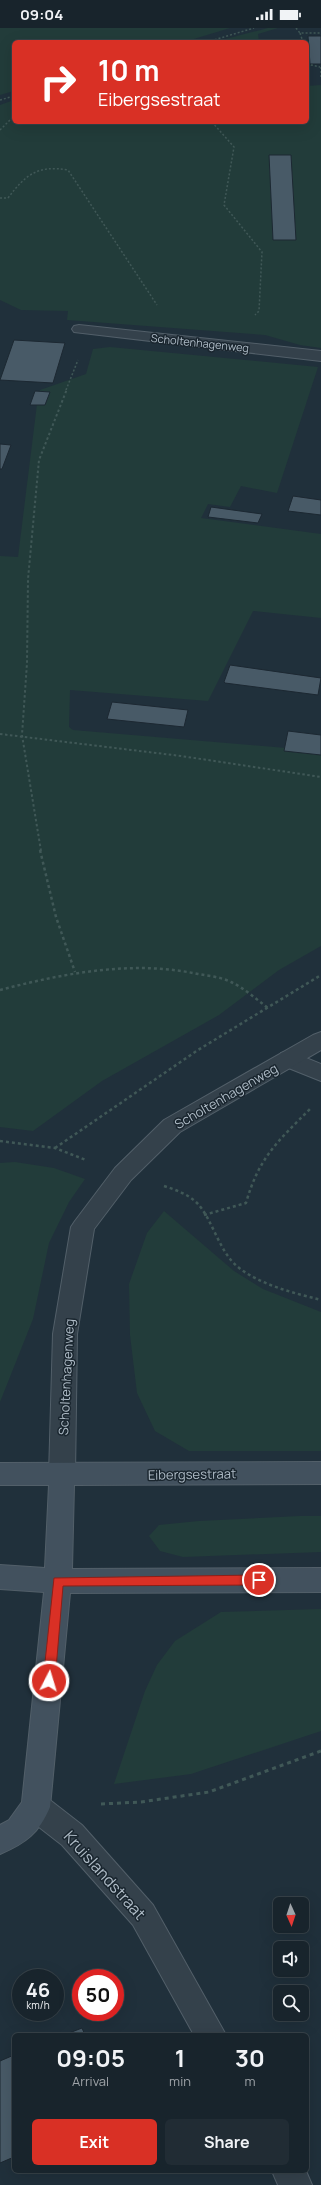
<!DOCTYPE html>
<style>
body{margin:0;font-family:Manrope,sans-serif;background:#212c34;color:#f1f3f6;height:100vh;display:flex;flex-direction:column;font-size:15px;white-space:nowrap}
*{box-sizing:border-box;margin:0}
p{font-size:13px;color:#9fa4a9}
.icon{flex:none;width:22px;height:22px;fill:none;stroke:currentColor;stroke-width:2;stroke-linecap:round;stroke-linejoin:round}
.map{position:relative;flex:1;overflow:hidden}
.sheet{position:absolute;left:12px;top:2005px;width:297px;height:140px;display:flex;flex-direction:column;background:#18242c;border-radius:6px;box-shadow:0 4px 16px #0002,0 0 0 1px #364148}
.sheet>*{flex:none}
.top-card{position:absolute;left:12px;top:12px;width:297px;height:84px;border-radius:6px;box-shadow:0 4px 16px #0002,0 0 0 1px #364148;background:#d93025;color:#fff;overflow:hidden}
.needle{width:26px;rotate:177deg}
.tools{position:absolute;left:273px;top:1869px;display:grid;gap:8px}
.tools a{display:grid;place-items:center;width:36px;height:36px;border-radius:6px;background:#18242c;box-shadow:0 4px 16px #0002,0 0 0 1px #364148;font-size:20px}
.speed{position:absolute;left:12px;top:1941px;display:flex;gap:8px;font-size:20px;font-weight:700;text-align:center}
.speed>*{display:grid;place-content:center;width:52px;height:52px;border-radius:50%;background:#18242c;box-shadow:0 4px 16px #0002,0 0 0 1px #364148;line-height:1}
.speed small{font-size:10px;font-weight:400}
.speed .limit{border:6px solid #d22;background:#fff;color:#111}
.pin{position:absolute;display:grid;place-items:center;width:34px;height:34px;color:#fff;margin:-17px;border:2px solid #fff;border-radius:50%;box-shadow:0 1px 4px #0007}
.me{position:absolute;width:44px;margin:-22px;rotate:5deg;stroke-linejoin:round;filter:drop-shadow(0 0 3px #0008)}
.turn{display:flex;align-items:center;gap:14px;height:84px;padding:0 20px;font-size:18px}
.turn .icon{width:52px;height:52px;stroke-width:2.5}
.turn b{display:block;font-size:28px;line-height:34px}
.eta{display:flex;justify-content:space-evenly;align-items:center;height:68px;text-align:center}
.eta b{font-size:24px;font-weight:700;line-height:28px}
.primary-button{display:flex;gap:8px;margin-top:auto;padding:8px 20px}
.primary-button a{flex:1;height:46px;border-radius:6px;background:#d93025;color:#fff;font-size:16px;font-weight:700;line-height:46px;text-align:center}
.primary-button a+a{background:#212c34;color:#f1f3f6}
.status{display:flex;justify-content:space-between;align-items:center;height:28px;padding:0 20px;background:#18242c;direction:ltr}
.status svg{height:11px;fill:currentColor}
.map>svg:first-child{display:block}
</style>
<div class="status"><b>09:04</b><svg viewBox="0 0 49 12"><path d="M0 12V9h3v3zM5 12V6h3v6zM10 12V3h3v9zM15 12V0h3v12zM26 1h20v11H26zM47 4h2v5h-2z"/></svg></div>
<div class="map">
<svg width="321" height="2157" viewBox="0 0 321 2157">
<rect width="100%" height="100%" fill="#20303b"/>
<g fill="#223c3a">
<polygon points="0,0 230,0 184,14 14,14 14,63 0,67"/>
<polygon points="268,0 278,0 258,6 259,14 214,14"/>
<polygon points="321,57 321,320 300,317 265,307 67,292 68,283 21,282 0,272 0,77 14,72 14,94 307,94 307,58"/>
<polygon points="110,319 318,339 277,465 241,458 230,479 208,476 201,490 321,506 321,590 253,583 208,673 70,662 69,699 73,702 321,723 321,918 279,942 219,987 102,1053 33,1103 0,1099 0,528 18,529 38,368 40,362 86,346 93,321"/>
<polygon points="15,1134 54,1140 85,1151 69,1174 49,1215 33,1291 0,1374 0,1135"/>
<polygon points="164,1183 234,1243 263,1261 321,1284 321,1423 189,1423 155,1403 137,1365 130,1307 129,1256 147,1205"/>
<polygon points="300,1488 321,1488 321,1524 183,1529 160,1523 149,1508 159,1497 199,1493"/>
<polygon points="321,1581 321,1703 191,1746 114,1756 145,1663 157,1637 175,1613 221,1584"/>
</g>
<g fill="#485a67" stroke="#1c2832">
<polygon points="308,8 321,8 321,36 310,36"/>
<polygon points="269,127 291,127 296,212 273,212"/>
<polygon points="14,312 65,315 53,355 0,352"/>
<polygon points="35,363 50,364 45,377 30,377"/>
<polygon points="0,416 11,417 2,441 0,441"/>
<polygon points="293,468 321,472 321,487 288,483"/>
<polygon points="211,479 262,486 258,495 208,489"/>
<polygon points="230,637 321,650 318,667 225,655 224,654"/>
<polygon points="112,674 188,682 184,699 107,691"/>
<polygon points="288,703 321,707 321,727 284,723"/>
<polygon points="82,2000 85,2007 64,2007"/>
<polygon points="14,2027 14,2129 0,2135 0,2033"/>
</g>
<g fill="none" stroke-linecap="round" stroke-linejoin="round">
<g stroke="#525f69" stroke-width="2">
<g id="service">
<polygon points="79,297 321,323 321,333 74,304 72,301 74,298"/>
<polygon points="289,1023 321,1036 321,1053 281,1037 278,1031 281,1025"/>
</g>
</g>
<g stroke="#525f69" stroke-width="2">
<polygon id="minor" points="321,1004 321,1022 180,1104 131,1152 94,1201 77,1306 75,1447 71,1455 62,1458 53,1455 49,1447 53,1306 71,1199 75,1193 115,1140 164,1092 313,1007"/>
</g>
<g stroke="#525f69" stroke-width="2">
<g id="tertiary">
<polygon points="36,1765 46,1769 82,1797 153,1877 226,2007 194,2007 133,1897 62,1817 26,1789 22,1779 26,1769"/>
<polygon points="272,2143 306,2143 312,2157 278,2157"/>
</g>
</g>
<g stroke="#525f69" stroke-width="2">
<path id="secondary" d="M321,1434V1456L74,1457L72,1541L321,1540V1564L70,1565L50,1779C39,1805 26,1815 0,1826V1797L9,1792L22,1774L44,1564L0,1561V1537L45,1540L49,1457H0V1435Z"/>
</g>
<g stroke="#405857" stroke-width="1.5" stroke-dasharray="2 2" stroke-linecap="butt">
<polyline points="296,0 300,5 321,5"/>
<polyline points="300,5 303,14"/>
<polyline points="207,14 254,0"/>
<polyline points="307,36 320,39"/>
<polyline points="321,39 321,51"/>
<polyline points="0,72 14,68"/>
<polyline points="212,94 234,119 224,177 262,224 259,283 255,287"/>
<polyline points="0,102 14,88"/>
<path d="M0,170H8C26,146 38,137 68,142L157,277"/>
<polyline points="66,362 78,332"/>
</g>
<g stroke="#405857" stroke-width="2" stroke-dasharray="2.5 2.5" stroke-linecap="butt">
<polyline points="0,706 181,728 321,749"/>
<polyline points="41,823 22,707 27,635 28,551 39,432 67,361"/>
</g>
<g stroke="#405857" stroke-width="2.5" stroke-dasharray="3 3" stroke-linecap="butt">
<polyline points="40,822 56,889 75,944"/>
<path d="M0,962C65,945 132,932 198,946C209,948 221,949 231,954C244,960 256,971 268,980"/>
<polyline points="0,1113 55,1120 86,1132"/>
<polyline points="55,1120 198,1022 321,947"/>
<path d="M164,1158C176,1162 188,1166 197,1175C212,1190 219,1224 238,1239C260,1257 294,1265 321,1272"/>
<path d="M204,1187L246,1175C259,1129 278,1113 311,1080"/>
</g>
<polyline stroke="#405857" stroke-width="3" stroke-dasharray="4 4" stroke-linecap="butt" points="101,1776 141,1774 209,1764 321,1723"/>
<use href="#service" fill="#34414b" fill-rule="evenodd"/>
<use href="#minor" fill="#34414b" fill-rule="evenodd"/>
<use href="#tertiary" fill="#34414b" fill-rule="evenodd"/>
<use href="#secondary" fill="#42515e" fill-rule="evenodd"/>
</g>
<polygon fill="#d93025" stroke="#8d1f18" points="259,1547 265,1552 259,1557 63,1558 55,1653 53,1656 49,1658 45,1656 43,1653 54,1550"/>
<g text-anchor="middle" stroke-width="3" stroke-linejoin="round" paint-order="stroke">
<g font-size="11" fill="#afbcc7" stroke="#1a262f">
<text transform="translate(200 315) rotate(6)" y="4">Scholtenhagenweg</text>
</g>
<g font-size="13" fill="#afbcc7" stroke="#1a262f">
<text transform="translate(226 1068) rotate(-30)" y="5">Scholtenhagenweg</text>
<text transform="translate(66 1349) rotate(-87)" y="5">Scholtenhagenweg</text>
<text transform="translate(192 1446) rotate(-1)" y="5">Eibergsestraat</text>
</g>
<g font-size="16" fill="#afbcc7" stroke="#1a262f">
<text transform="translate(105 1847) rotate(48)" y="6">Kruislandstraat</text>
</g>
</g>
</svg>
<div class="tools">
<a><svg class="needle" viewBox="-14 -14 28 28"><path d="M0-13l5 13h-10z" fill="#e53935"/><path d="M0 13l5-13h-10z" fill="#9fa4a9"/></svg></a>
<a><svg class="icon" aria-label="sound" viewBox="0 0 24 24"><path d="M4 9h4l5-4v14l-5-4H4zM17 9q2 3 0 6"/></svg></a>
<a><svg class="icon" aria-label="search" viewBox="0 0 24 24"><circle cx="10" cy="10" r="6"/><path d="M15 15l6 6"/></svg></a>
</div>
<div class="speed"><div>46<small>km/h</small></div><div class="limit">50</div></div>
<div class="pin" style="left:259px;top:1552px;background:#d93025"><svg class="icon" aria-label="arrive" viewBox="0 0 24 24"><path d="M6 21V4h12l-3 4 3 4H6"/></svg></div>
<svg class="me" style="left:49px;top:1653px" viewBox="-20 -20 40 40"><circle r="17" fill="#d93025" stroke="#fff" stroke-width="3"/><path d="M0-11L8 9 0 5-8 9z" fill="#fff"/></svg>
<div class="top-card">
<div class="turn"><svg class="icon" aria-label="right" viewBox="0 0 24 24"><path d="M7 20v-9h11M14 6l5 5-5 5"/></svg><div><b>10 m</b>Eibergsestraat</div></div>
</div>
<section class="sheet">
<div class="eta">
<div><b>09:05</b><p>Arrival</p></div>
<div><b>1</b><p>min</p></div>
<div><b>30</b><p>m</p></div>
</div>
<div class="primary-button"><a>Exit</a><a>Share</a></div>
</section>
</div>
